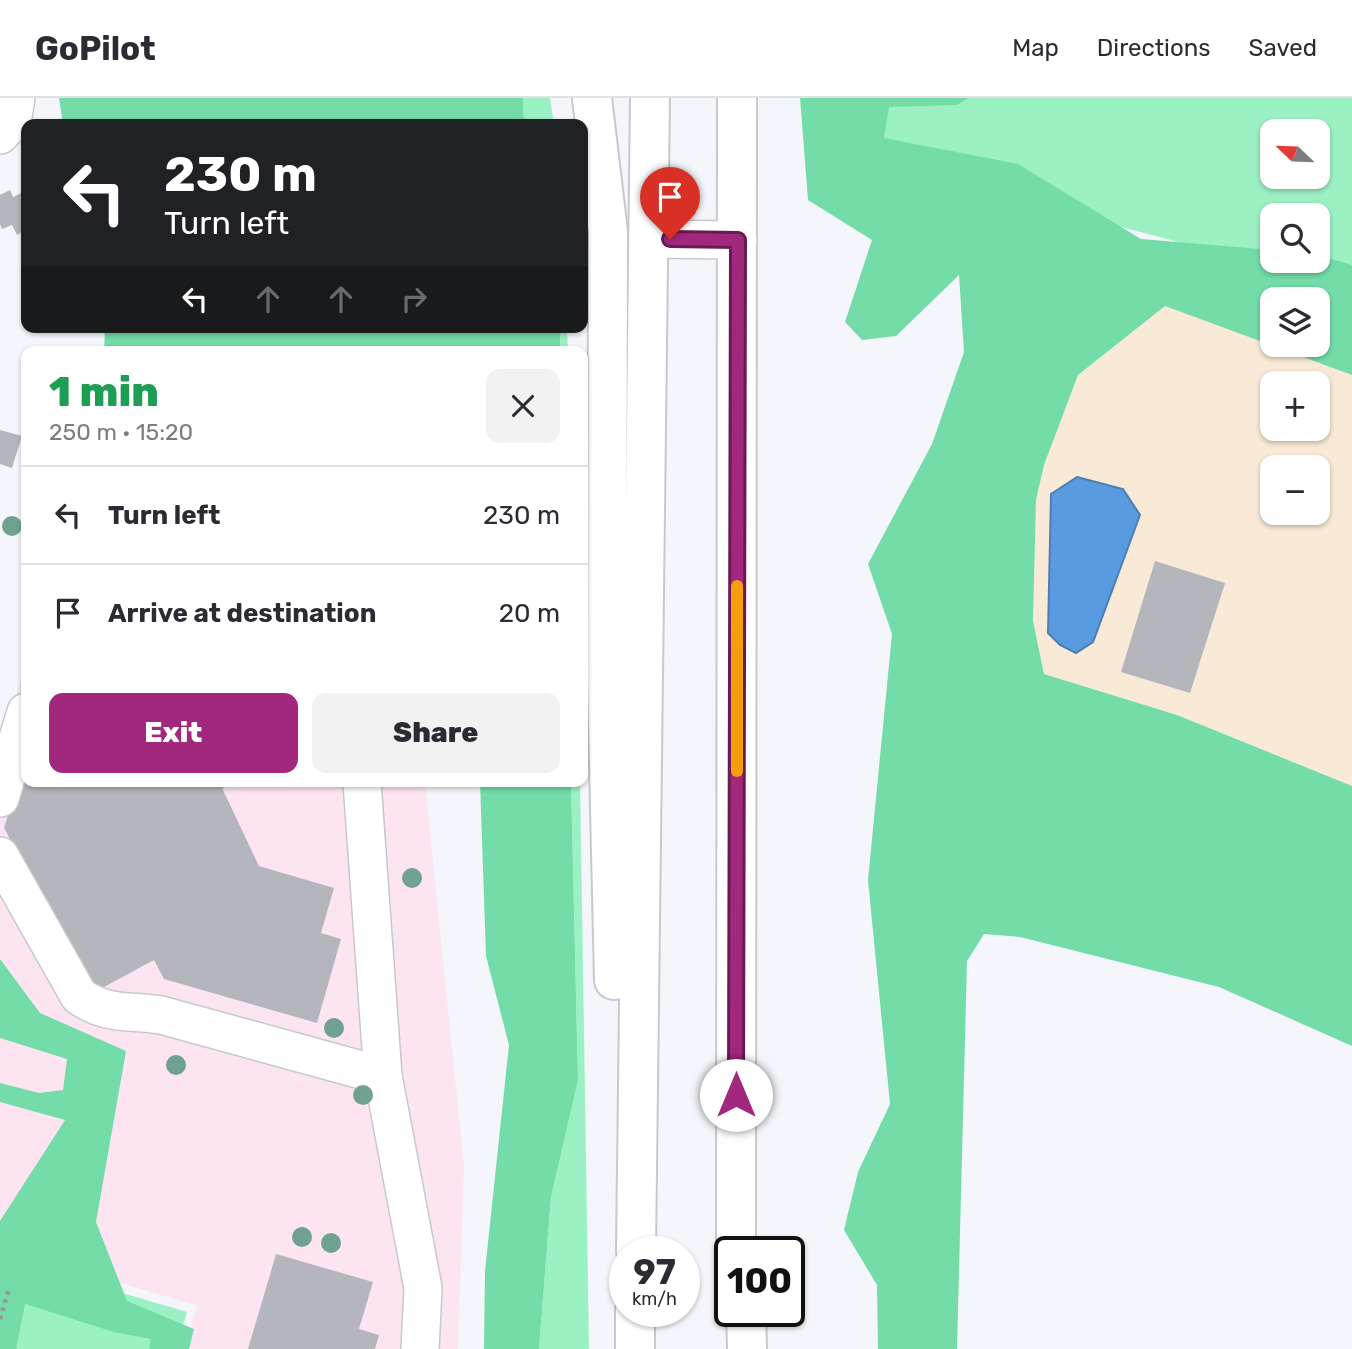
<!DOCTYPE html>
<meta charset="utf-8">
<style>
body{margin:0;font-family:Rubik,sans-serif;background:#f2f2f3;color:#2b2b33;height:100vh;display:flex;flex-direction:column;font-size:26px;white-space:nowrap}
*{box-sizing:border-box;margin:0}
p{font-size:23px;color:#7c7c81}
.icon{flex:none;width:38px;height:38px;fill:none;stroke:currentColor;stroke-width:2;stroke-linecap:round;stroke-linejoin:round}
.map{position:relative;flex:1;overflow:hidden}
.side{position:absolute;left:21px;top:248px;width:567px;height:441px;display:flex;flex-direction:column;background:#fff;border-radius:14px;box-shadow:0 2px 5px #0004}
.side>*{flex:none}
.top-card{position:absolute;left:21px;top:21px;width:567px;height:214px;border-radius:14px;box-shadow:0 2px 5px #0004;background:#202124;color:#fff;overflow:hidden}
.needle{width:46px;rotate:293deg}
.buttons{position:absolute;left:1260px;top:21px;display:grid;gap:14px}
.buttons a{display:grid;place-items:center;width:70px;height:70px;border-radius:14px;background:#fff;box-shadow:0 2px 5px #0004;font-size:35px}
.speed{position:absolute;left:609px;top:1138px;display:flex;gap:14px;font-size:35px;font-weight:700;text-align:center}
.speed>*{display:grid;place-content:center;width:91px;height:91px;border-radius:50%;background:#fff;box-shadow:0 2px 5px #0004;line-height:1}
.speed small{font-size:18px;font-weight:400}
.speed .limit{border:4px solid #111;border-radius:10px;background:#fff;color:#111}
.pin{position:absolute;display:grid;place-items:center;width:60px;height:60px;color:#fff;margin:-72px -30px;border-radius:50% 50% 50% 0;rotate:-45deg;box-shadow:0 0 7px #0007}
.pin .icon{rotate:45deg}
.me{position:absolute;width:77px;margin:-38px;rotate:0deg;stroke-linejoin:round;filter:drop-shadow(0 0 5px #0008)}
.turn{display:flex;align-items:center;gap:24px;height:147px;padding:0 28px;font-size:32px}
.turn .icon{width:91px;height:91px;stroke-width:2.5}
.turn b{display:block;font-size:49px;line-height:60px}
.lanes{display:flex;align-items:center;height:66px;padding:0 28px;background:#0003;justify-content:center;gap:35px;direction:ltr}
.lanes .off{opacity:.35}
.round{display:grid;place-items:center;flex:none;width:74px;height:74px;border-radius:14px;background:#f2f2f3}
.summary{display:flex;align-items:center;justify-content:space-between;height:119px;padding:0 28px}
h1{font-size:42px;font-weight:800;line-height:52px;color:#1e9e55}
.button{display:flex;gap:14px;margin-top:auto;padding:14px 28px}
.button a{flex:1;height:80px;border-radius:14px;background:#a2287e;color:#fff;font-size:28px;font-weight:800;line-height:80px;text-align:center}
.button a+a{background:#f2f2f3;color:#2b2b33}
ul{padding:0;list-style:none}
li{display:flex;align-items:center;gap:21px;height:98px;padding:0 28px;border-top:2px solid #e1e1e2}
li div{flex:1}
li b{display:block;font-size:26px}
li em{font-style:normal}
header{display:flex;align-items:center;gap:42px;box-sizing:border-box;height:98px;padding:0 35px;background:#fff;border-bottom:2px solid #e1e1e2}
header strong{font-size:33px}
nav{display:flex;gap:38px;margin-inline-start:auto;font-size:24px}
.map>svg:first-child{display:block}
</style>
<header>
<strong>GoPilot</strong>
<nav><a>Map</a><a>Directions</a><a>Saved</a></nav>
</header>
<div class="map">
<svg width="1352" height="1251" viewBox="0 0 1352 1251">
<rect width="100%" height="100%" fill="#f4f6fb"/>
<polygon fill="#fce5f1" points="26,566 26,684 425,684 464,1069 458,1251 184,1251 197,1208 0,1148 0,649"/>
<path fill="#f8ead6" fill-rule="evenodd" d="M1165,208L1352,277V688L1177,617L1044,576L1033,524L1036,402L1044,367L1078,277ZM1272,285H1318V331H1272ZM1272,369H1318V415H1272Z"/>
<g fill="#9cf1c4" fill-rule="evenodd">
<polygon points="523,0 550,0 554,26 524,26"/>
<path d="M852,0H1352V190L846,56ZM1272,33H1318V79H1272ZM1272,117H1318V163H1272Z"/>
<polygon points="560,229 567,229 568,254 560,254"/>
<polygon points="571,684 580,684 589,1251 539,1251 551,1099 578,981"/>
<polygon points="0,1159 187,1214 176,1251 0,1251"/>
</g>
<g fill="#73dca8" fill-rule="evenodd">
<polygon points="59,0 523,0 524,26 63,26"/>
<path d="M800,0H968L957,7L889,9L884,40L1018,66L1141,141L1272,152V163H1318V157L1352,167V277L1165,208L1078,277L1044,367L1036,402L1033,523L1044,576L1177,617L1352,688V948L1219,889L1020,839L984,836L967,863L957,1251H878L877,1187L844,1132L858,1074L890,1006L868,782L892,536L868,466L932,346L964,254L959,177L896,238L862,242L845,224L872,142L808,102ZM1272,201H1318V247H1272Z"/>
<polygon points="105,229 560,229 560,254 104,254"/>
<polygon points="480,684 571,684 578,982 551,1099 539,1251 484,1251 485,1173 509,947 486,858"/>
<polygon points="0,861 40,915 126,953 96,1124 127,1203 194,1231 189,1251 149,1251 151,1241 114,1234 25,1206 16,1251 0,1251 0,1123 65,1022 0,1004 0,985 39,995 63,992 67,961 0,940"/>
</g>
<polygon fill="#589be0" stroke="#4f7eae" stroke-width="2" points="1077,379 1123,391 1140,417 1093,544 1076,555 1060,547 1048,535 1051,396"/>
<g fill="#b4b6bb">
<polygon points="10,92 13,99 26,93 26,132 17,137 12,127 2,131 0,126 0,97"/>
<polygon points="0,332 22,338 12,370 0,366"/>
<polygon points="1155,463 1225,485 1190,595 1121,574"/>
<polygon points="26,659 26,684 225,684 223,692 259,768 334,790 321,835 341,841 317,925 164,881 154,862 93,895 4,730"/>
<polygon points="276,1156 373,1184 359,1231 379,1237 375,1251 248,1251"/>
</g>
<g fill="none" stroke-linecap="round" stroke-linejoin="round">
<g stroke="#c7c9ce" stroke-width="40">
<g id="minor">
<polyline points="0,37 12,24 16,0"/>
<polyline points="648,141 738,142"/>
<polyline points="362,684 383,978 423,1190 420,1251"/>
<polyline points="0,700 26,614"/>
<path d="M0,758L79,898C108,918 129,912 161,917L383,978"/>
</g>
</g>
<g stroke="#c7c9ce" stroke-width="42">
<g id="highway">
<polyline points="592,0 608,134 607,581 614,882"/>
<polyline points="636,1153 650,0"/>
<polyline points="736,1153 737,0"/>
<polyline points="746,1213 747,1251"/>
<polyline points="635,1251 635,1213"/>
</g>
</g>
<polyline stroke="#959699" stroke-width="4.5" stroke-dasharray="3.5 5" stroke-linecap="butt" points="0,1221 9,1191"/>
<use href="#minor" stroke="#fff" stroke-width="37"/>
<use href="#highway" stroke="#fff" stroke-width="38"/>
</g>
<g fill="#70a191">
<circle cx="12" cy="428" r="10"/>
<circle cx="412" cy="780" r="10"/>
<circle cx="334" cy="930" r="10"/>
<circle cx="176" cy="967" r="10"/>
<circle cx="363" cy="997" r="10"/>
<circle cx="302" cy="1139" r="10"/>
<circle cx="331" cy="1145" r="10"/>
</g>
<g fill="none" stroke-linecap="round" stroke-linejoin="round">
<g stroke="#691a52" stroke-width="18">
<polyline id="route" points="670,141 738,142 736,997"/>
</g>
<use href="#route" stroke="#a2287e" stroke-width="12"/>
<polyline stroke="#f59e0b" stroke-width="12" points="737,673 737,488"/>
</g>
</svg>
<div class="buttons">
<a><svg class="needle" viewBox="-14 -14 28 28"><path d="M0-13l5 13h-10z" fill="#e53935"/><path d="M0 13l5-13h-10z" fill="#7c7c81"/></svg></a>
<a><svg class="icon" aria-label="search" viewBox="0 0 24 24"><circle cx="10" cy="10" r="6"/><path d="M15 15l6 6"/></svg></a>
<a><svg class="icon" aria-label="layers" viewBox="0 0 24 24"><path d="M12 4l9 5-9 5-9-5zM3 14l9 5 9-5"/></svg></a>
<a>+</a>
<a>−</a>
</div>
<div class="speed"><div>97<small>km/h</small></div><div class="limit">100</div></div>
<div class="pin" style="left:670px;top:141px;background:#d93025"><svg class="icon" aria-label="arrive" viewBox="0 0 24 24"><path d="M6 21V4h12l-3 4 3 4H6"/></svg></div>
<svg class="me" style="left:736px;top:997px" viewBox="-20 -20 40 40"><circle r="19" fill="#fff"/><path d="M0-13L10 11 0 6-10 11z" fill="#a2287e"/></svg>
<div class="top-card">
<div class="turn"><svg class="icon" aria-label="left" viewBox="0 0 24 24"><path d="M17 20v-9H6M10 6l-5 5 5 5"/></svg><div><b>230 m</b>Turn left</div></div>
<div class="lanes"><svg class="icon" aria-label="left" viewBox="0 0 24 24"><path d="M17 20v-9H6M10 6l-5 5 5 5"/></svg><svg class="icon off" aria-label="ahead" viewBox="0 0 24 24"><path d="M12 20V5M6 11l6-6 6 6"/></svg><svg class="icon off" aria-label="ahead" viewBox="0 0 24 24"><path d="M12 20V5M6 11l6-6 6 6"/></svg><svg class="icon off" aria-label="right" viewBox="0 0 24 24"><path d="M7 20v-9h11M14 6l5 5-5 5"/></svg></div>
</div>
<section class="side">
<div class="summary"><div><h1>1 min</h1><p>250 m · 15:20</p></div><a class="round"><svg class="icon" aria-label="close" viewBox="0 0 24 24"><path d="M6 6l12 12M18 6L6 18"/></svg></a></div>
<ul>
<li><svg class="icon" aria-label="left" viewBox="0 0 24 24"><path d="M17 20v-9H6M10 6l-5 5 5 5"/></svg><div><b>Turn left</b></div><em>230 m</em></li>
<li><svg class="icon" aria-label="arrive" viewBox="0 0 24 24"><path d="M6 21V4h12l-3 4 3 4H6"/></svg><div><b>Arrive at destination</b></div><em>20 m</em></li>
</ul>
<div class="button"><a>Exit</a><a>Share</a></div>
</section>
</div>
